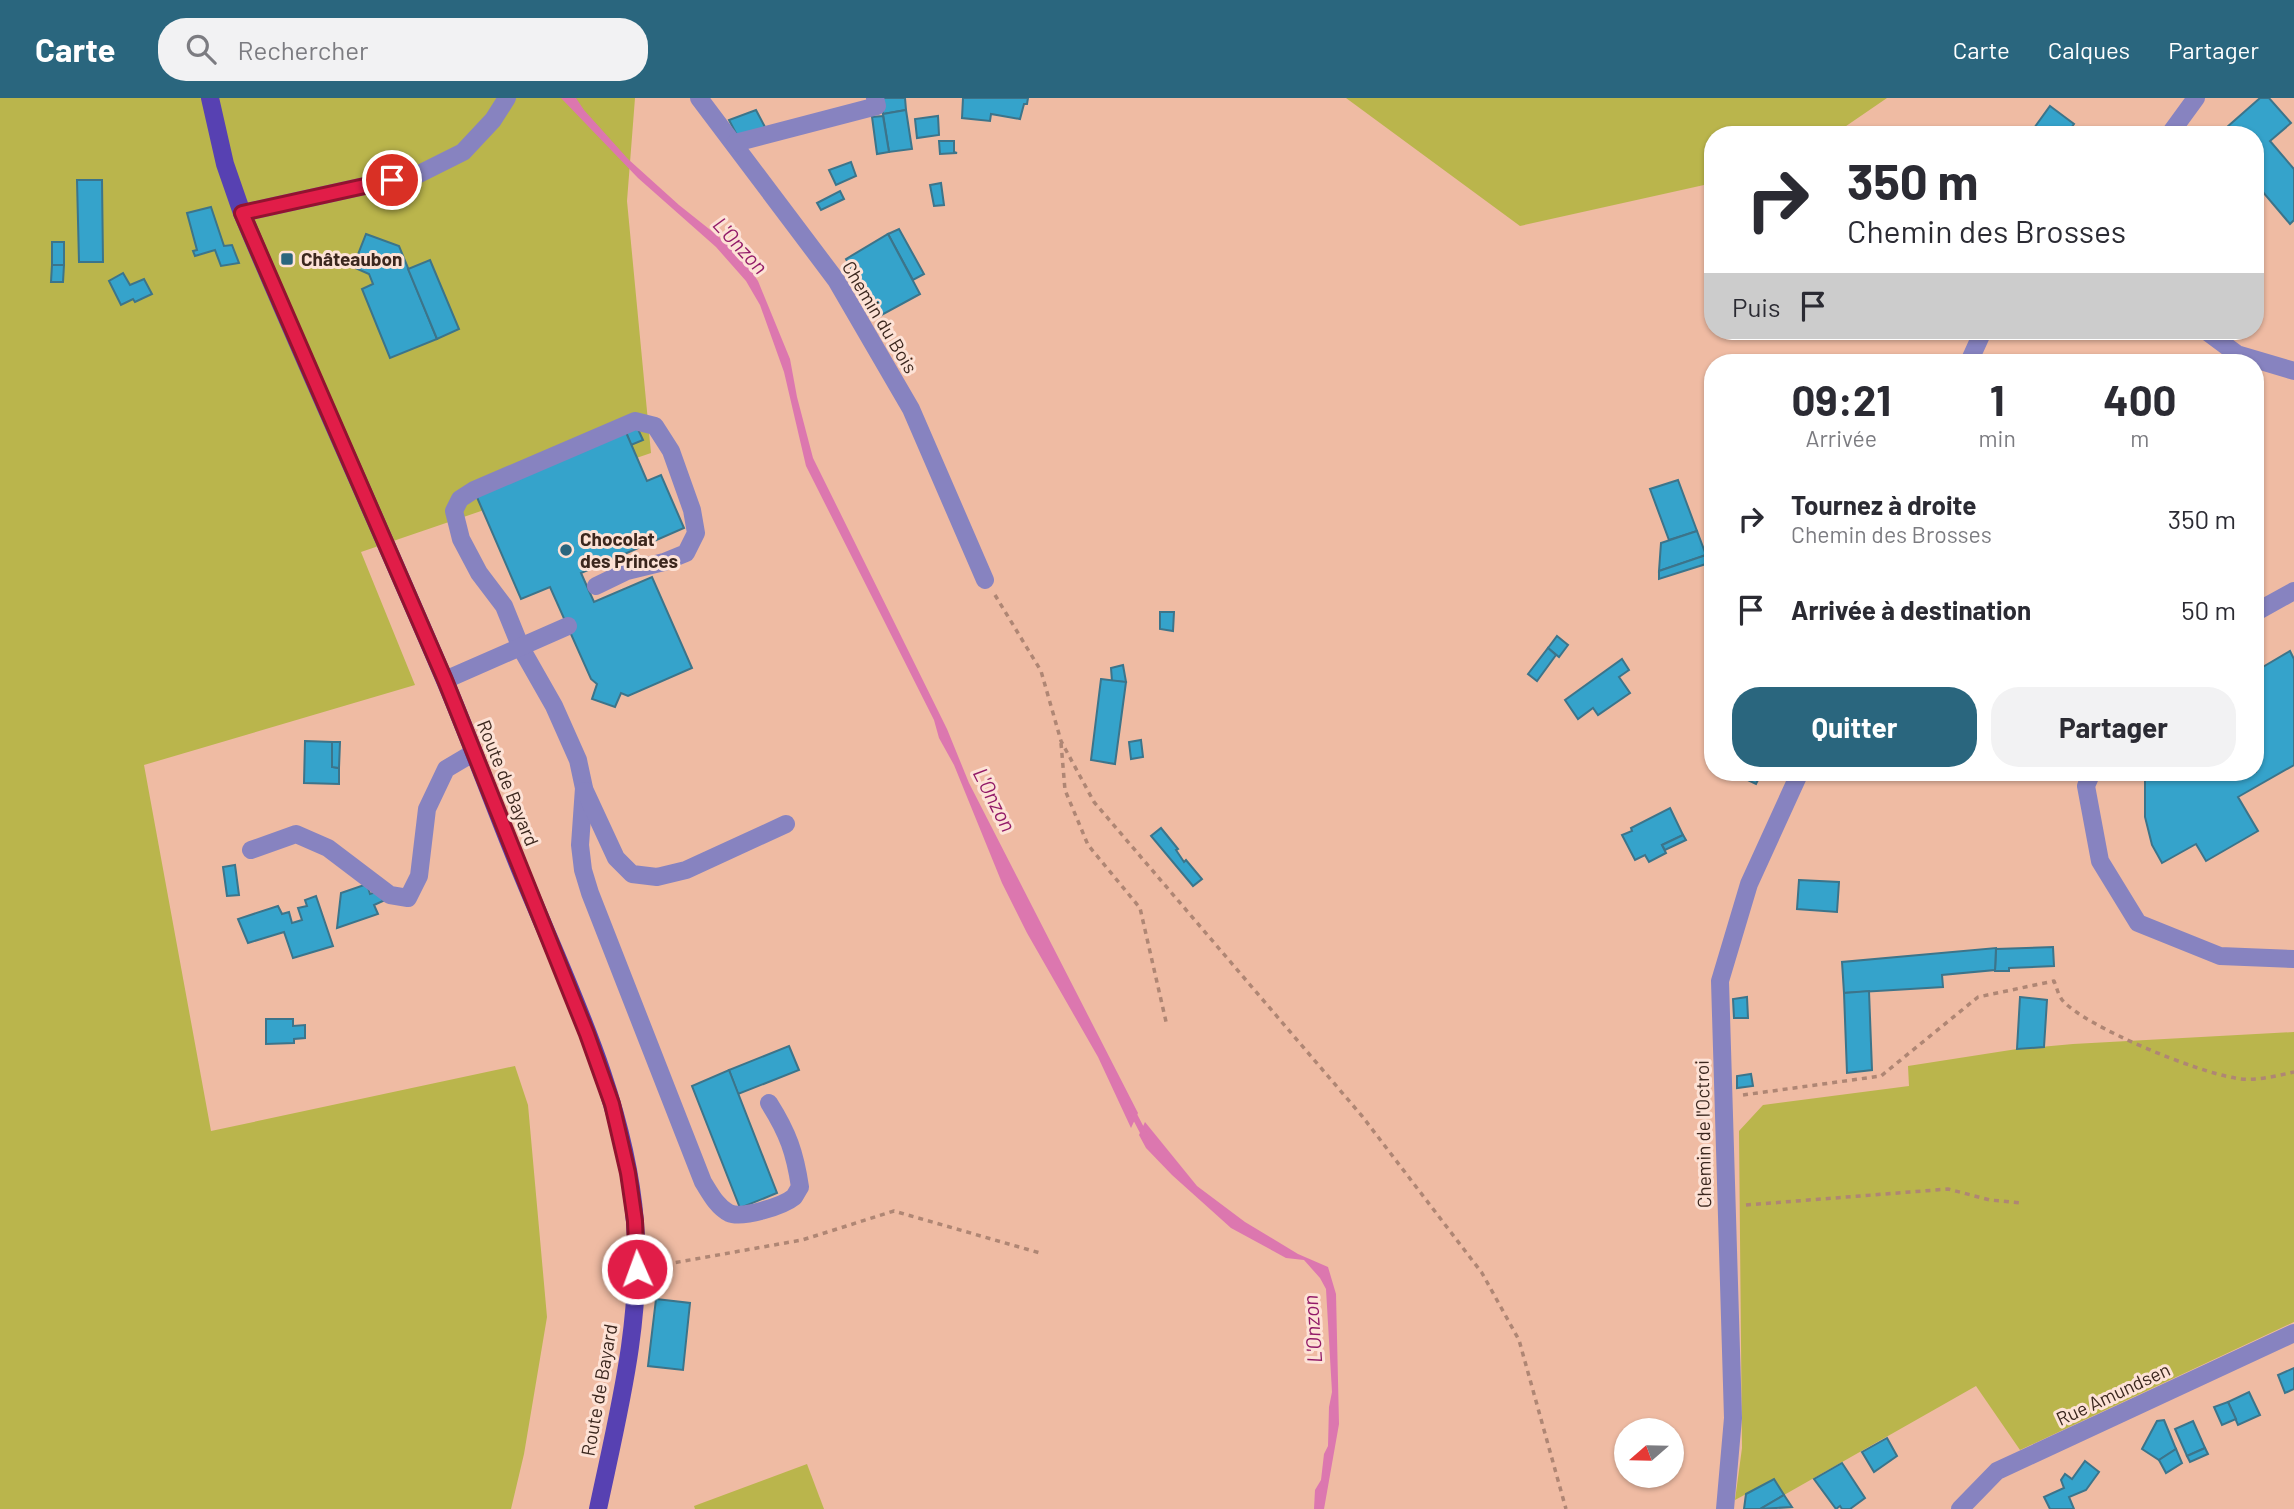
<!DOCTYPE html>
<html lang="fr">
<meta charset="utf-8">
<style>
body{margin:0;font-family:Barlow,sans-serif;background:#f2f2f3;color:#2b2b33;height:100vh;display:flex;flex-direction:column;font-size:26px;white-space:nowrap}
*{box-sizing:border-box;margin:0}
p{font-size:23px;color:#7c7c81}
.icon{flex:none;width:38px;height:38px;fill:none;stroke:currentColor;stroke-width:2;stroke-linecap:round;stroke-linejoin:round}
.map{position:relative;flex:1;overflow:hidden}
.sheet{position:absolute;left:1704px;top:256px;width:560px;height:427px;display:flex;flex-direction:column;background:#fff;border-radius:28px;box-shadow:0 2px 5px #0004}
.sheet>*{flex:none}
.top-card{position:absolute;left:1704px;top:28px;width:560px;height:214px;border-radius:28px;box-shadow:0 2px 5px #0004;background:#fff;color:#2b2b33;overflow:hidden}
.needle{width:46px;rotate:250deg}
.tools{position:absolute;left:1614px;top:1320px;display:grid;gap:14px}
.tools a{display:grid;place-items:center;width:70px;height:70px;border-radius:50%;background:#fff;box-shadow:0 2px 5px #0004;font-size:35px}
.pin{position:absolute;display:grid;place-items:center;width:60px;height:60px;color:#fff;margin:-30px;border:4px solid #fff;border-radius:50%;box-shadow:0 2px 7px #0007}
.me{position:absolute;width:77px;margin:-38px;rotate:358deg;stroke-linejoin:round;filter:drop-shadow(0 0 5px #0008)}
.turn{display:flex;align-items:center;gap:24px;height:147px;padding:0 28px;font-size:32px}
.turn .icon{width:91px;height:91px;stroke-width:2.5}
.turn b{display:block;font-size:49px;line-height:60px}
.then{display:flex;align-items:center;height:66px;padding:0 28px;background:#0003;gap:14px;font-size:26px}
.eta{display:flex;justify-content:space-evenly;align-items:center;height:119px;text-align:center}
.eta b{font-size:42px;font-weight:700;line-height:49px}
.primary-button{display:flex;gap:14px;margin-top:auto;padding:14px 28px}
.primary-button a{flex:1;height:80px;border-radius:28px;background:#2a667e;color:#fff;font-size:28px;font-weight:700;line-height:80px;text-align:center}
.primary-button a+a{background:#f2f2f3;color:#2b2b33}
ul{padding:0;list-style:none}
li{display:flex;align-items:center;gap:21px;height:91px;padding:0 28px}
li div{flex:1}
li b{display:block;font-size:26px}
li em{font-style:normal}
header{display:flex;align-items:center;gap:42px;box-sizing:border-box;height:98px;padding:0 35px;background:#2a667e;color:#fff}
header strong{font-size:33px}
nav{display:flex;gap:38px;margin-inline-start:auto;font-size:24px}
.search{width:490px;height:63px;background:#f2f2f3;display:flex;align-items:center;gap:18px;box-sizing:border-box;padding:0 24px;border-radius:28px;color:#7c7c81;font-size:26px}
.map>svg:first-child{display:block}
</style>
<header>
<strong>Carte</strong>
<div class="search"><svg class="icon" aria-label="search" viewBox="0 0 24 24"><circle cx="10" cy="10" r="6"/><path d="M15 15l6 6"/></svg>Rechercher</div>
<nav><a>Carte</a><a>Calques</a><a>Partager</a></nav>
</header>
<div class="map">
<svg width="2294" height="1411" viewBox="0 0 2294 1411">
<rect width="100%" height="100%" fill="#efbba3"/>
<g fill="#bab54c">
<polygon points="0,0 635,0 627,103 651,355 361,454 415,587 144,667 211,1033 515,968 528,1007 547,1219 524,1356 511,1411 0,1411"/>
<polygon points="1346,0 1887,0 1833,37 1713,37 1713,85 1520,128"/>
<polygon points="2294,934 2294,1224 2020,1352 1976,1288 1784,1397 1774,1381 1735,1402 1742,1350 1739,1033 1763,1007 1909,988 1908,968 2017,951 2073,946"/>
<polygon points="807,1366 824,1411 695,1411 694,1408"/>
</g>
<g fill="#dc77af">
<polygon points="561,0 576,0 584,12 628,61 679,107 738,154 758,183 790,261 797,299 813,360 947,631 969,685 1138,1015 1131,1030 1098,959 1027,835 1002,785 954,667 939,640 934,622 806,368 784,274 760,207 746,183 716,149 638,80"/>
<polygon points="1145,1024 1197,1088 1245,1124 1298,1156 1328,1169 1336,1196 1339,1326 1324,1411 1314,1411 1315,1392 1321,1382 1324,1356 1328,1348 1329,1309 1332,1294 1326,1191 1320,1180 1304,1162 1286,1160 1231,1130 1172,1077 1146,1050 1139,1037"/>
</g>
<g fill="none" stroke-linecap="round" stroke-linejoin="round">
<polyline stroke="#dc77af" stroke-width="6" points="1132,1013 1145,1038"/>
</g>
<g fill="#35a3cb" stroke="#3c748a" stroke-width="2">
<polygon points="880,0 905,0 906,12 883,16"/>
<polygon points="963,0 1028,0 1027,6 1024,6 1020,21 991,16 990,23 962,20"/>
<polygon points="2260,0 2269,0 2291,25 2270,43 2294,71 2294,122 2290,126 2256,86 2256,37 2218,37"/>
<polygon points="2050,8 2074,26 2066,37 2029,37"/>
<polygon points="756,12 766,31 739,41 729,22"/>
<polygon points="906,12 912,51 889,54 883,16"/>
<polygon points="883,18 889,54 877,56 872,19"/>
<polygon points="938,18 939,37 917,40 915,21"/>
<polygon points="939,43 954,43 954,54 957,55 940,56"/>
<polygon points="851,64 856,78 836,87 829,72"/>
<polygon points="77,82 102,82 103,164 79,164"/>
<polygon points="941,85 944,107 934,108 930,87"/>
<polygon points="840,93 844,101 821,112 817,105"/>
<polygon points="211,109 224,148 232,147 239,165 221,168 215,152 195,158 193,153 197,152 187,115"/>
<polygon points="899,131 924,176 913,182 888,136"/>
<polygon points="366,136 399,148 437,241 390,260 362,191 373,186 369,176 353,169"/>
<polygon points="888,136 920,196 878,219 846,161"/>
<rect x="52" y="144" width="12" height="23"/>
<polygon points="430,162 459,231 437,241 408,171"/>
<polygon points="52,167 64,167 63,184 51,184"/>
<polygon points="123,175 130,187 144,181 152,196 135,204 133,201 121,207 109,183"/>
<polygon points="636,327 643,342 631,347 625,332"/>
<polygon points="625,332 647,383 661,377 684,430 581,475 594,504 652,479 692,570 628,598 621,595 615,609 592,601 597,586 591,581 550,489 521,501 476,397"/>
<polygon points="1678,382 1697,433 1669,442 1650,391"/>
<polygon points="1697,433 1706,457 1659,473 1661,445"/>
<polygon points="1706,457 1709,465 1659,481 1659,473"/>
<polygon points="1160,514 1174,514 1173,533 1160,531"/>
<polygon points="1557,538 1568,547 1559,559 1548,550"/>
<polygon points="1548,550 1556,557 1537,583 1528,576"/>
<polygon points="2290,553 2294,561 2294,667 2238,699 2258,733 2206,763 2196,746 2162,765 2152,747 2145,719 2145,682 2159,674 2256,674 2256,573"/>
<polygon points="1622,561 1629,572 1619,579 1630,595 1598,617 1593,610 1578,621 1565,602"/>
<polygon points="1123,567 1126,584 1112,583 1111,570"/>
<polygon points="1101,581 1126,584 1115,666 1091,662"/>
<polygon points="1141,642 1143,659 1131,661 1129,644"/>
<polygon points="305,643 332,644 332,669 339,670 339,686 304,685"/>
<polygon points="332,644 340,644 339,670 332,669"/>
<polygon points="1731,674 1762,674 1756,686"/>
<polygon points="1670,710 1683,737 1662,747 1666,755 1649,764 1645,757 1635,762 1622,737 1632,733 1631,730"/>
<polygon points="1161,730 1178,751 1176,752 1184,764 1186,762 1202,781 1193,788 1151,738"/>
<polygon points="1683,737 1686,742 1665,752 1662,747"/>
<polygon points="235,767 239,797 227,798 223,769"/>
<polygon points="1799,782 1839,784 1837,814 1797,811"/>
<polygon points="367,786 370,796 379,793 383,803 374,807 378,816 337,830 341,795"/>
<polygon points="316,798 333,848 293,860 284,834 248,845 238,821 278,808 282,816 289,814 292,825 302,822 298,810 307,808 305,802"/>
<polygon points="2053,849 2054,868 2009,870 2009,873 1995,873 1996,851"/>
<polygon points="1996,850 1995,872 1942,877 1943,889 1844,895 1842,864"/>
<polygon points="1869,893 1872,972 1847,975 1844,895"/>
<polygon points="1747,899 1748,920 1734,920 1733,901"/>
<polygon points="2020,899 2047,902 2044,949 2017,951"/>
<polygon points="266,921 293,921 293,928 305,927 305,940 294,941 294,945 266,946"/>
<polygon points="789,948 799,972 738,996 729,972"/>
<polygon points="729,972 777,1095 740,1110 692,988"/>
<polygon points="1751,976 1753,988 1737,990 1737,978"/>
<polygon points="656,1201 690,1205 683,1272 648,1268"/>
<polygon points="2294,1270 2294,1291 2285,1295 2278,1277"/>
<polygon points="2249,1294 2260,1317 2238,1327 2228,1304"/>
<polygon points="2228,1304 2236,1321 2222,1327 2214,1309"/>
<polygon points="2164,1322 2176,1351 2159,1362 2142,1351 2157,1323"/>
<polygon points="2193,1323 2205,1350 2187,1358 2175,1331"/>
<polygon points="1887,1340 1897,1358 1874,1374 1862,1354"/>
<polygon points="2205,1350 2208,1356 2190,1364 2187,1358"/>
<polygon points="2176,1351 2182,1365 2166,1375 2159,1362"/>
<polygon points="2085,1363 2099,1374 2086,1392 2069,1399 2074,1411 2050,1411 2044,1399 2064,1390 2061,1382 2065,1376 2072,1381"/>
<polygon points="1842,1365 1865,1400 1850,1411 1842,1411 1840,1408 1836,1411 1814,1381"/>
<polygon points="1774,1381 1784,1397 1760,1411 1744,1411 1746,1396"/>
<polygon points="1784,1397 1792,1409 1760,1411"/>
</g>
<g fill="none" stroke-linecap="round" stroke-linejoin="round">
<g stroke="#af8674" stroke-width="3.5" stroke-dasharray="5 5" stroke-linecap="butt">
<polyline points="995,497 1041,573 1061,643 1094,704 1362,1018 1482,1175 1519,1242 1566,1411"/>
<polyline points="1061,645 1065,692 1088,747 1140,810 1167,928"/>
<path d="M1743,997L1881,978L1978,899L2054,883C2057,890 2058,897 2063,903C2088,930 2197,974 2235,980C2254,984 2275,978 2294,974"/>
<polyline points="1746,1107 1948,1091 1990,1102 2022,1105"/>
<polyline points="656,1168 802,1142 894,1113 1040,1155"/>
</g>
<g stroke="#8783c0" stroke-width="18">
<polyline points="699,0 836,182 911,311 985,482"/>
<polyline points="2169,37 2196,0"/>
<polyline points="735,45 877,8 875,0"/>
<polyline points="242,115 419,76 463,54 493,22 507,0"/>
<polyline points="2206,233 2237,256 2294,273"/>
<polyline points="1969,264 1983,233"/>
<path d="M596,488L627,473L664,464L686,455L696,435L692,412L671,353L655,328L635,323L474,392L460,401L454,413L461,441L479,475L504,508L521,550L554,608L578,662L584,690L580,747L583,772L590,795L703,1084C710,1095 717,1109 729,1115C742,1121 783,1108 794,1099C796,1096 798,1092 800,1089C795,1055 788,1035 769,1005"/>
<polyline points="2256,514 2294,493"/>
<polyline points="445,582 568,528"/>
<polyline points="2092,674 2086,688 2100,763 2138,825 2220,858 2294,861"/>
<polyline points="585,693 616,760 632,776 657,779 686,772 786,726"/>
<polyline points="251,752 296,736 328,750 390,797 408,800 419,778 427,711 446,671 473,655"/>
<polyline points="1725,1411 1733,1320 1720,883 1749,786 1800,674"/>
<polyline points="1960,1411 1997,1373 2294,1235"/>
</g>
<path stroke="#5741b2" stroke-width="18" d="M210,0L225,66L242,115C307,270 377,423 443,578C469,639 492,703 517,764C564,880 625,998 635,1124C643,1222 618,1316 598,1411"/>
</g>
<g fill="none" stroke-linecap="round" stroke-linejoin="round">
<g stroke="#92132f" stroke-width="18">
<polyline id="route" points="392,82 242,115 445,582 587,936 612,1006 628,1075 635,1123 637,1171"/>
</g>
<use href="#route" stroke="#e11d48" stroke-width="12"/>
</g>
<g fill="#2a667e" stroke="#fde2d6" stroke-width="2.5">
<rect x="280" y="154" width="14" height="14" rx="3.5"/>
<circle cx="566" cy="452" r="7"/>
</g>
<g text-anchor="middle" stroke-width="6" stroke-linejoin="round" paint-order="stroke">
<g font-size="19" font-weight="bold" fill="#3b271e" stroke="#fde2d6" text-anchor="start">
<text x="301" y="168">Châteaubon</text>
<text x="580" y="448">Chocolat<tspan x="580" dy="22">des Princes</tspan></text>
</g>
<g font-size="19" fill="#3b271e" stroke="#fde2d6">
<text transform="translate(880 219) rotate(59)" y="7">Chemin du Bois</text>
<text transform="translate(508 685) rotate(68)" y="7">Route de Bayard</text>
<text transform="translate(1703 1036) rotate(-91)" y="7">Chemin de l'Octroi</text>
<text transform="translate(599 1292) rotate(-80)" y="7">Route de Bayard</text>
<text transform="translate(2113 1296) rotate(-25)" y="7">Rue Amundsen</text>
</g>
<g font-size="21" font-style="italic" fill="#921a68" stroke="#fde2d6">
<text transform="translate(740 148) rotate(47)" y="7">L'Onzon</text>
<text transform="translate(994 702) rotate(63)" y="7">L'Onzon</text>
<text transform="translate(1313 1231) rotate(-94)" y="7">L'Onzon</text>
</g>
</g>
</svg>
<div class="tools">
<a><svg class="needle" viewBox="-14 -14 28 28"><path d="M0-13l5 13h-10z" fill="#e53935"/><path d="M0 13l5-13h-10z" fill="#7c7c81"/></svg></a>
</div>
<div class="pin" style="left:392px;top:82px;background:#d93025"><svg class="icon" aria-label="arrive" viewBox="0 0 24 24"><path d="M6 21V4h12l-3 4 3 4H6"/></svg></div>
<svg class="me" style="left:637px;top:1171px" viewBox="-20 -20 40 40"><circle r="17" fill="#e11d48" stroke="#fff" stroke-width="3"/><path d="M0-11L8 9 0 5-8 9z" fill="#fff"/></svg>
<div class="top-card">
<div class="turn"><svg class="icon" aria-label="right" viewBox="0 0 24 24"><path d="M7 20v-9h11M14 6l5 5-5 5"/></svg><div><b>350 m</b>Chemin des Brosses</div></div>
<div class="then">Puis<svg class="icon" aria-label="arrive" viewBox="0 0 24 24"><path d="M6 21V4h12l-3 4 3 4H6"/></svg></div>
</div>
<section class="sheet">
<div class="eta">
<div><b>09:21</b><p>Arrivée</p></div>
<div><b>1</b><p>min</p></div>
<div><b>400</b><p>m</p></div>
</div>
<ul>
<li><svg class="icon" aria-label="right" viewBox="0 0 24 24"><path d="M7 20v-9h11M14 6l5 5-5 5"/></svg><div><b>Tournez à droite</b><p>Chemin des Brosses</p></div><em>350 m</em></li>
<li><svg class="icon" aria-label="arrive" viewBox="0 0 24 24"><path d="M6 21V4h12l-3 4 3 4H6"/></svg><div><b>Arrivée à destination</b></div><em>50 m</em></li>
</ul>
<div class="primary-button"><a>Quitter</a><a>Partager</a></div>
</section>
</div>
